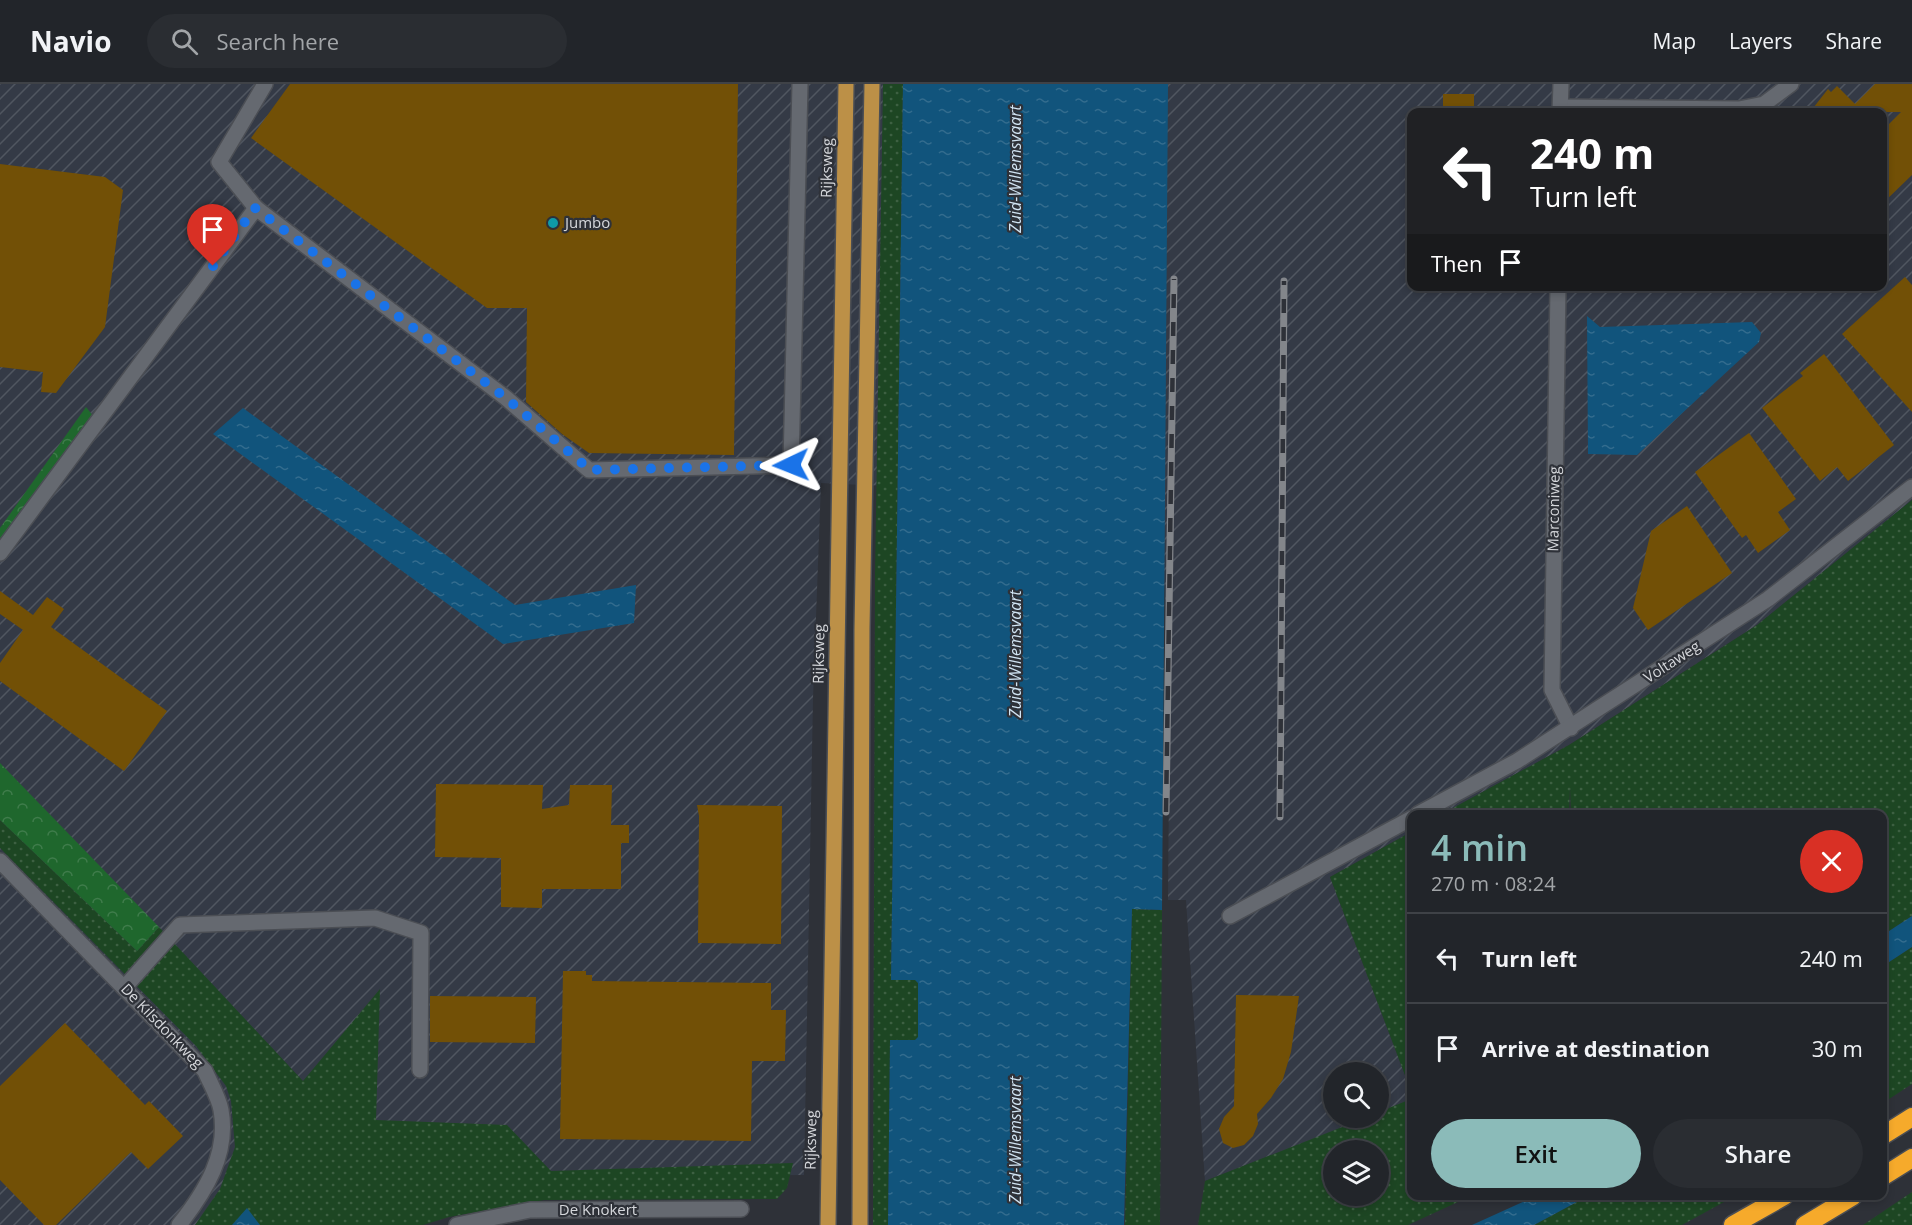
<!DOCTYPE html>
<meta charset="utf-8">
<style>
body{margin:0;font-family:"Open Sans",sans-serif;background:#2a2d32;color:#f1f3f6;height:100vh;display:flex;flex-direction:column;font-size:22px;white-space:nowrap}
*{box-sizing:border-box;margin:0}
p{font-size:20px;color:#a2a5a8}
.icon{flex:none;width:33px;height:33px;fill:none;stroke:currentColor;stroke-width:2;stroke-linecap:round;stroke-linejoin:round}
.map{position:relative;flex:1;overflow:hidden}
.side{position:absolute;left:1407px;top:726px;width:480px;height:390px;display:flex;flex-direction:column;background:#22252a;border-radius:12px;box-shadow:0 3px 9px #0003,0 0 0 2px #3f4247}
.side>*{flex:none}
.top-card{position:absolute;left:1407px;top:24px;width:480px;height:183px;border-radius:12px;box-shadow:0 3px 9px #0003,0 0 0 2px #3f4247;background:#202124;color:#fff;overflow:hidden}
.fabs{position:absolute;left:1323px;top:978px;display:grid;gap:12px}
.fabs a{display:grid;place-items:center;width:66px;height:66px;border-radius:50%;background:#22252a;box-shadow:0 3px 9px #0003,0 0 0 2px #3f4247;font-size:30px}
.pin{position:absolute;display:grid;place-items:center;width:51px;height:51px;color:#fff;margin:-62px -26px;border-radius:50% 50% 50% 0;rotate:-45deg;box-shadow:0 0 6px #0007}
.pin .icon{rotate:45deg}
.me{position:absolute;width:66px;margin:-33px;rotate:268deg;stroke-linejoin:round;filter:drop-shadow(0 0 4px #0008)}
.turn{display:flex;align-items:center;gap:21px;height:126px;padding:0 24px;font-size:27px}
.turn .icon{width:78px;height:78px;stroke-width:2.5}
.turn b{display:block;font-size:42px;line-height:51px}
.then{display:flex;align-items:center;height:57px;padding:0 24px;background:#0003;gap:12px;font-size:22px}
.round{display:grid;place-items:center;flex:none;width:63px;height:63px;border-radius:32px;background:#2a2d32}
.headline{display:flex;align-items:center;justify-content:space-between;height:102px;padding:0 24px}
h1{font-size:36px;font-weight:600;line-height:45px;color:#8bbbb9}
.button{display:flex;gap:12px;margin-top:auto;padding:12px 24px}
.button a{flex:1;height:69px;border-radius:36px;background:#8bbbb9;color:#111;font-size:24px;font-weight:600;line-height:69px;text-align:center}
.button a+a{background:#2a2d32;color:#f1f3f6}
ul{padding:0;list-style:none}
li{display:flex;align-items:center;gap:18px;height:90px;padding:0 24px;border-top:2px solid #3f4247}
li div{flex:1}
li b{display:block;font-size:22px}
li em{font-style:normal}
header{display:flex;align-items:center;gap:36px;box-sizing:border-box;height:84px;padding:0 30px;background:#22252a;border-bottom:2px solid #3f4247}
header strong{font-size:28px}
nav{display:flex;gap:33px;margin-inline-start:auto;font-size:21px}
.search{width:420px;height:54px;background:#2a2d32;display:flex;align-items:center;gap:15px;box-sizing:border-box;padding:0 21px;border-radius:33px;color:#a2a5a8;font-size:22px}
.map>svg:first-child{display:block}
</style>
<header>
<strong>Navio</strong>
<div class="search"><svg class="icon" aria-label="search" viewBox="0 0 24 24"><circle cx="10" cy="10" r="6"/><path d="M15 15l6 6"/></svg>Search here</div>
<nav><a>Map</a><a>Layers</a><a>Share</a></nav>
</header>
<div class="map">
<svg width="1912" height="1141" viewBox="0 0 1912 1141">
<defs>
<pattern id="industrial-furrows" width="10" height="10" patternUnits="userSpaceOnUse" patternTransform="scale(1.5)"><rect width="10" height="10" fill="#343a46"/><path d="M-1 1l2-2M0 10L10 0M9 11l2-2" fill="none" stroke="#505660"/></pattern>
<pattern id="grass-dots" width="8" height="8" patternUnits="userSpaceOnUse" patternTransform="scale(1.5)"><rect width="8" height="8" fill="#1d4623"/><path d="M2 2h.1M6 6h.1" fill="none" stroke="#3d6042" stroke-width="1.8" stroke-linecap="round"/></pattern>
<pattern id="forest-crowns" width="20" height="18" patternUnits="userSpaceOnUse" patternTransform="scale(1.5)"><rect width="20" height="18" fill="#1f672d"/><path d="M2 6a3 3 0 1 1 6 0M12 15a3 3 0 1 1 6 0" fill="none" stroke="#3f7c4b"/></pattern>
<pattern id="water-ripples" width="26" height="14" patternUnits="userSpaceOnUse" patternTransform="scale(1.5)"><rect width="26" height="14" fill="#11547c"/><path d="M2 4q2-2 4 0t4 0M15 11q2-2 4 0t4 0" fill="none" stroke="#336c8e"/></pattern>
</defs>
<rect width="100%" height="100%" fill="#2e3138"/>
<path fill="url(#industrial-furrows)" fill-rule="evenodd" d="M0,0H1912V416L1757,541L1569,661L1442,730H1412L1411,748L1330,793L1411,1007V1016L1379,1029L1378,988H1334V1034H1368L1205,1097L1186,816H1168L1170,582L1152,319L907,403L821,399L813,614L804,1091L548,1092L206,1141H0ZM1412,28H1882V202H1412Z"/>
<g fill="url(#grass-dots)" fill-rule="evenodd">
<polygon points="883,0 903,0 891,895 916,896 918,899 918,954 915,956 890,956 888,1141 873,1141 875,490"/>
<polygon points="1912,416 1912,832 1883,851 1882,730 1571,730 1570,703 1569,730 1442,730 1569,661 1757,541"/>
<polygon points="0,736 137,867 159,843 303,997 380,905 376,1036 507,1041 551,1087 793,1079 787,1104 777,1115 544,1116 449,1133 423,1141 195,1141 220,1105 235,1063 231,1017 226,1002 196,962 0,764"/>
<polygon points="1411,748 1411,1007 1330,793"/>
<polygon points="1132,825 1162,826 1160,1141 1125,1141"/>
<polygon points="1912,863 1912,1000 1883,1019 1883,882"/>
<path d="M1411,1015L1412,1112H1471L1408,1141H1198L1205,1097L1365,1034H1378L1379,1028ZM1334,1066H1378V1112H1334Z"/>
<polygon points="1912,1108 1912,1141 1863,1141"/>
<polygon points="1588,1112 1735,1112 1682,1141 1534,1141"/>
</g>
<g fill="url(#forest-crowns)">
<polygon points="86,323 94,333 0,471 0,444"/>
<polygon points="0,679 159,843 137,867 0,736"/>
</g>
<g fill="url(#water-ripples)">
<polygon points="903,0 1168,0 1162,826 1132,825 1124,1141 888,1141 890,956 915,956 918,953 918,899 915,896 891,896"/>
<polygon points="1587,232 1600,243 1752,238 1761,249 1759,258 1637,371 1588,370"/>
<polygon points="243,324 515,521 636,501 634,539 503,560 213,350"/>
<polygon points="1912,832 1912,863 1883,882 1883,851"/>
<polygon points="1536,1112 1588,1112 1534,1141 1472,1141"/>
<polygon points="247,1124 260,1141 232,1141"/>
</g>
<g fill="#725006">
<polygon points="290,0 738,0 734,371 589,369 562,350 526,318 527,224 487,224 251,54"/>
<polygon points="1875,0 1912,0 1912,91 1882,120 1882,47 1901,28 1810,28 1828,5 1831,8 1837,2 1855,20"/>
<rect x="1443" y="10" width="31" height="18"/>
<polygon points="0,80 105,93 123,106 105,243 56,309 41,308 43,288 0,283"/>
<polygon points="1905,193 1912,201 1912,328 1842,250"/>
<polygon points="1824,270 1894,361 1848,397 1837,383 1820,397 1762,324 1803,292 1800,289"/>
<polygon points="1749,349 1796,415 1778,428 1790,446 1758,469 1746,451 1742,454 1695,388"/>
<polygon points="1687,422 1732,489 1648,546 1633,524 1651,447"/>
<polygon points="0,507 33,531 47,513 64,525 51,543 167,627 124,687 0,597 0,579 23,546 0,530"/>
<polygon points="436,700 543,701 542,725 569,721 570,701 612,701 611,741 629,741 629,759 621,759 621,805 542,805 542,824 501,823 501,774 435,773"/>
<polygon points="697,721 782,722 781,860 698,859 699,732"/>
<polygon points="563,887 586,887 586,891 592,891 592,897 771,899 771,926 786,926 785,977 752,977 751,1057 560,1055"/>
<polygon points="1236,911 1299,912 1291,968 1283,995 1271,1014 1257,1030 1258,1040 1253,1052 1244,1061 1233,1064 1223,1059 1219,1045 1224,1033 1234,1022"/>
<polygon points="430,912 536,913 535,959 430,958"/>
<polygon points="65,939 145,1021 149,1017 183,1052 148,1085 131,1068 56,1141 44,1141 0,1096 0,1002"/>
</g>
<g fill="none" stroke-linecap="round" stroke-linejoin="round">
<g stroke="#4b4e54" stroke-width="18">
<g id="minor">
<polyline points="1561,23 1739,25 1764,20 1791,0"/>
<polyline points="1560,28 1561,0"/>
<polyline points="256,124 219,78 265,0"/>
<polyline points="1558,202 1552,606 1571,644"/>
<polyline points="0,469 256,124 506,314 589,386 791,381 800,0"/>
<polyline points="1418,730 1517,677 1768,515 1912,403"/>
<path d="M0,777L205,987C210,999 219,1014 221,1026C229,1070 205,1108 179,1141"/>
<polyline points="1230,832 1412,734"/>
<polyline points="124,904 180,841 375,834 421,849 420,986"/>
<polyline points="457,1141 530,1126 741,1125"/>
</g>
</g>
<g stroke="#4b4e54" stroke-width="18">
<g id="major">
<polyline points="828,1141 846,0"/>
<polyline points="860,1141 862,545 872,0"/>
</g>
</g>
<g stroke="#4b4e54" stroke-width="21">
<g id="highway">
<polyline points="1882,1052 1912,1033"/>
<polyline points="1882,1093 1912,1074"/>
<polyline points="1733,1141 1784,1112"/>
<polyline points="1805,1141 1853,1112"/>
</g>
</g>
<use href="#minor" stroke="#656970" stroke-width="15"/>
<use href="#major" stroke="#bc9047" stroke-width="15"/>
<use href="#highway" stroke="#f6aa2b" stroke-width="18"/>
<g stroke="#83868b" stroke-width="7">
<g id="rail">
<polyline points="1166,728 1174,195"/>
<polyline points="1280,733 1284,197"/>
</g>
</g>
<use href="#rail" stroke="#2e3138" stroke-width="4.5" stroke-dasharray="14" stroke-linecap="butt"/>
</g>
<g fill="none" stroke-linecap="round" stroke-linejoin="round">
<polyline stroke="#1a73e8" stroke-width="10" stroke-dasharray="0 18" points="213,182 255,124 506,314 590,386 791,381"/>
</g>
<circle fill="#0f9aa8" stroke="#2e3138" stroke-width="2" cx="553" cy="139" r="6"/>
<g text-anchor="middle" stroke-width="4.5" stroke-linejoin="round" paint-order="stroke">
<g font-size="15" fill="#d5d7db" stroke="#2e3138">
<text transform="translate(827 84) rotate(-89)" y="5">Rijksweg</text>
<text transform="translate(1554 425) rotate(-89)" y="5">Marconiweg</text>
<text transform="translate(819 570) rotate(-89)" y="5">Rijksweg</text>
<text transform="translate(1672 578) rotate(-33)" y="5">Voltaweg</text>
<text transform="translate(162 942) rotate(46)" y="5">De Kilsdonkweg</text>
<text transform="translate(811 1056) rotate(-89)" y="5">Rijksweg</text>
<text x="598" y="1131">De Knokert</text>
</g>
<g font-size="15" fill="#d5d7db" stroke="#2e3138" text-anchor="start">
<text x="565" y="144">Jumbo</text>
</g>
<g font-size="16" font-style="italic" fill="#d1e4f3" stroke="#2e3138">
<text transform="translate(1015 85) rotate(-90)" y="6">Zuid-Willemsvaart</text>
<text transform="translate(1015 570) rotate(-90)" y="6">Zuid-Willemsvaart</text>
<text transform="translate(1015 1056) rotate(-90)" y="6">Zuid-Willemsvaart</text>
</g>
</g>
</svg>
<div class="fabs">
<a><svg class="icon" aria-label="search" viewBox="0 0 24 24"><circle cx="10" cy="10" r="6"/><path d="M15 15l6 6"/></svg></a>
<a><svg class="icon" aria-label="layers" viewBox="0 0 24 24"><path d="M12 4l9 5-9 5-9-5zM3 14l9 5 9-5"/></svg></a>
</div>
<div class="pin" style="left:213px;top:182px;background:#d93025"><svg class="icon" aria-label="arrive" viewBox="0 0 24 24"><path d="M6 21V4h12l-3 4 3 4H6"/></svg></div>
<svg class="me" style="left:791px;top:381px" viewBox="-20 -20 40 40"><path d="M0-17L14 15 0 8-14 15z" fill="#1a73e8" stroke="#fff" stroke-width="4"/></svg>
<div class="top-card">
<div class="turn"><svg class="icon" aria-label="left" viewBox="0 0 24 24"><path d="M17 20v-9H6M10 6l-5 5 5 5"/></svg><div><b>240 m</b>Turn left</div></div>
<div class="then">Then<svg class="icon" aria-label="arrive" viewBox="0 0 24 24"><path d="M6 21V4h12l-3 4 3 4H6"/></svg></div>
</div>
<section class="side">
<div class="headline"><div><h1>4 min</h1><p>270 m · 08:24</p></div><a class="round" style="background:#d93025;color:#fff"><svg class="icon" aria-label="close" viewBox="0 0 24 24"><path d="M6 6l12 12M18 6L6 18"/></svg></a></div>
<ul>
<li><svg class="icon" aria-label="left" viewBox="0 0 24 24"><path d="M17 20v-9H6M10 6l-5 5 5 5"/></svg><div><b>Turn left</b></div><em>240 m</em></li>
<li><svg class="icon" aria-label="arrive" viewBox="0 0 24 24"><path d="M6 21V4h12l-3 4 3 4H6"/></svg><div><b>Arrive at destination</b></div><em>30 m</em></li>
</ul>
<div class="button"><a>Exit</a><a>Share</a></div>
</section>
</div>
